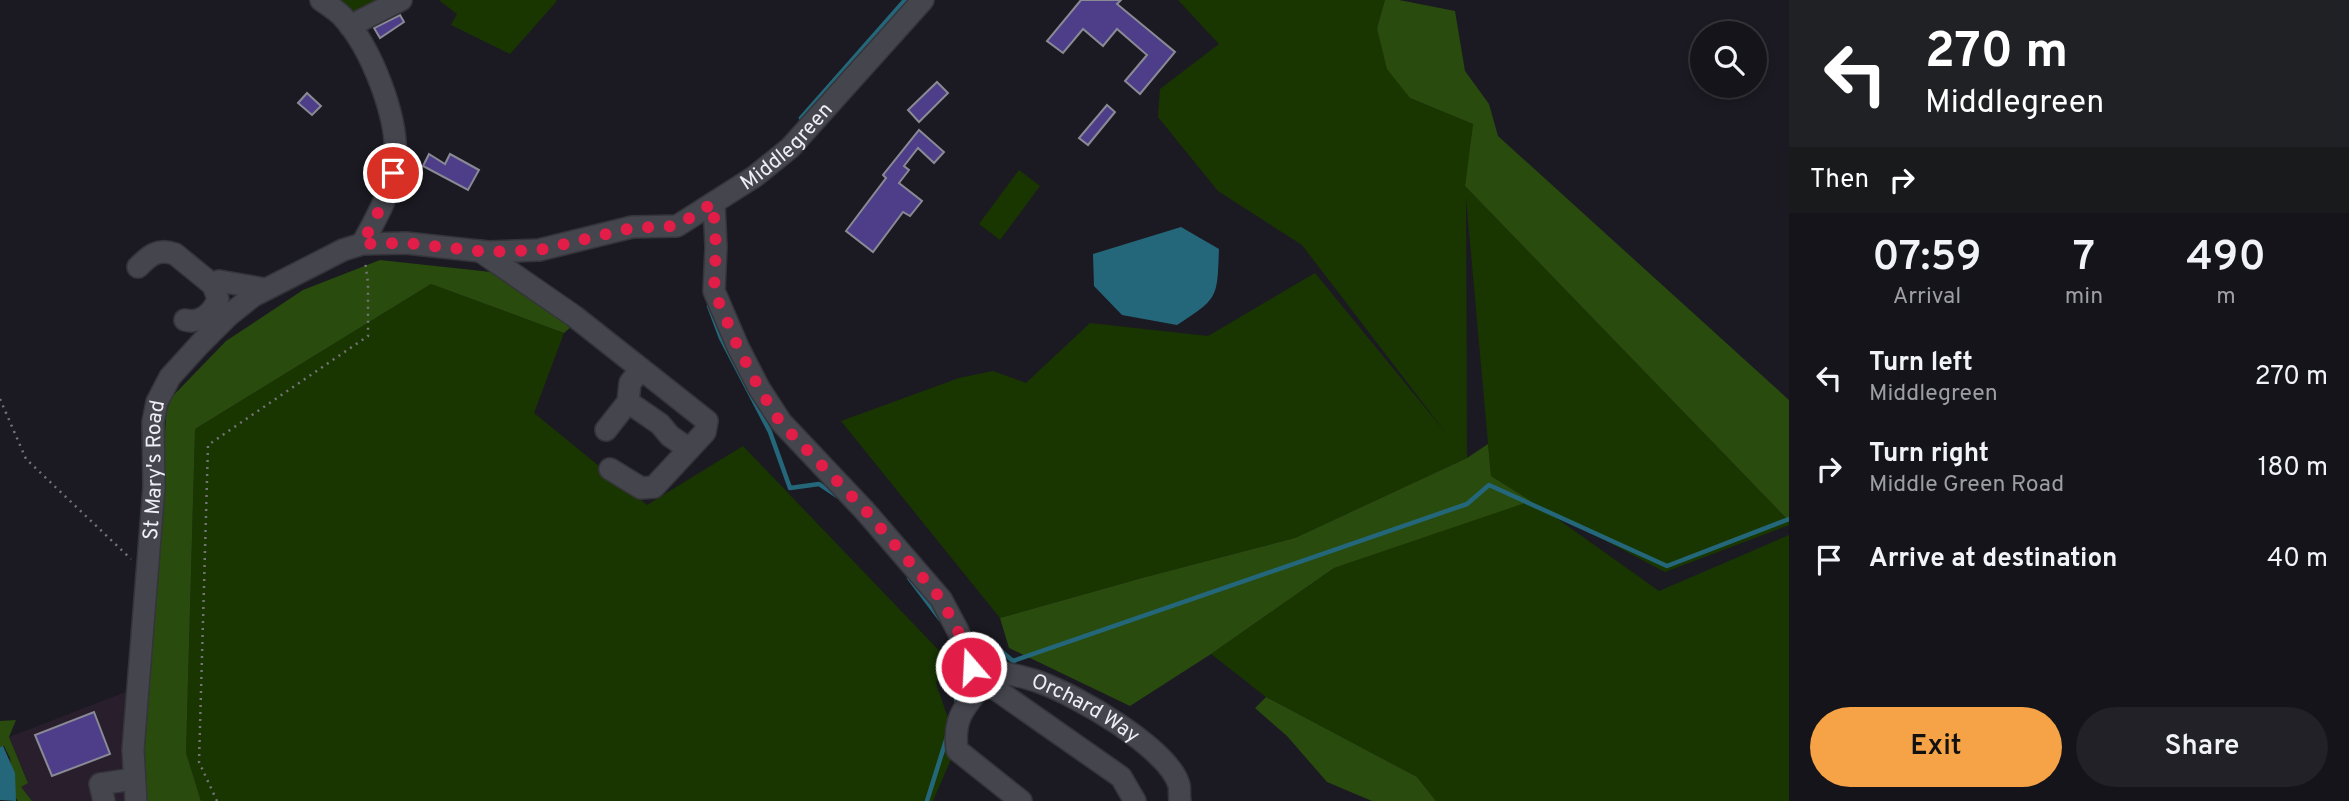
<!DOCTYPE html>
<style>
body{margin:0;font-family:Overpass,sans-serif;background:#212127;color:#f1f3f6;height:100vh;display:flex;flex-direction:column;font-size:26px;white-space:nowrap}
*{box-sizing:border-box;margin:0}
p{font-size:23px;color:#9d9ea2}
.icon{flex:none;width:38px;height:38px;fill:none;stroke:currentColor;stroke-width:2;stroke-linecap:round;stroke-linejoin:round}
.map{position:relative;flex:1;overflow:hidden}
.details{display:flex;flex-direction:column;background:#14141a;width:560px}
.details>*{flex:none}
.guide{background:#202124;color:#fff;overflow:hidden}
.controls{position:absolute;left:1690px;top:21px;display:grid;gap:14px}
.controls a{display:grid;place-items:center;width:77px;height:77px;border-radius:50%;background:#14141a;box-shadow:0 4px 10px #0003,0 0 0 2px #333339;font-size:35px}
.pin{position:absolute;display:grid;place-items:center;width:60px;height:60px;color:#fff;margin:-30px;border:4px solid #fff;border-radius:50%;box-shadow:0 2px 7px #0007}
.me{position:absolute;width:77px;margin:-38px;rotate:341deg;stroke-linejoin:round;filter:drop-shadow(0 0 5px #0008)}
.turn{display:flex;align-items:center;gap:24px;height:147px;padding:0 21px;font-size:32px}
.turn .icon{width:91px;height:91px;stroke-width:2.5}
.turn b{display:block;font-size:49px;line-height:60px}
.then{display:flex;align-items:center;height:66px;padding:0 21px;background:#0003;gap:14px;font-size:26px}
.eta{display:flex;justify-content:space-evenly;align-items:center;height:119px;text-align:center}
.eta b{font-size:42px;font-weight:600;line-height:49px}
.action{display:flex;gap:14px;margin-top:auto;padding:14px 21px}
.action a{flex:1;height:80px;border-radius:42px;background:#f6a247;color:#111;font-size:28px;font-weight:600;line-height:80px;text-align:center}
.action a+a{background:#212127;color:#f1f3f6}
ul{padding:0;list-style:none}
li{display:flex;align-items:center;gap:21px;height:91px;padding:0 21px}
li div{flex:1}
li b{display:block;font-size:26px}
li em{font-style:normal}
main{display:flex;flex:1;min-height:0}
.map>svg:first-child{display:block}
</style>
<main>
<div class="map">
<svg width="1789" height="801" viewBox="0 0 1789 801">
<rect width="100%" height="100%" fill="#1b1a22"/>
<polygon fill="#281e2c" points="133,689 132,728 123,739 131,801 32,801 20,787 28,782 9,737"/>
<g fill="#193601">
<polygon points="339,0 390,0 356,18"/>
<polygon points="439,0 555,0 557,1 510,54 451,25 457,14"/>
<polygon points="1178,0 1385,0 1377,28 1410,98 1473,124 1465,186 1789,521 1789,525 1665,572 1538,505 1659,591 1789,535 1789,801 1436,801 1417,777 1266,697 1211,654 1334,568 1530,501 1491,476 1466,198 1467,458 1295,538 1142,578 1000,618 841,421 959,378 993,371 1026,383 1090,323 1208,336 1315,273 1446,433 1302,245 1218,191 1158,117 1160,89 1219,44"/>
<polygon points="1019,170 1040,186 1000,240 979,224"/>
<polygon points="431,284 564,333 534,413 647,505 743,446 950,662 936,683 957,745 933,801 201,801 186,753 195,429"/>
</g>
<g fill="#294b0e">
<polygon points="1385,0 1399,0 1455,11 1465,71 1489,104 1498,136 1789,400 1789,521 1465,186 1473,124 1410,98 1387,69 1377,28"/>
<polygon points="380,260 491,272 571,327 564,333 431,284 195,429 186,753 201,801 147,801 143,776 167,402 226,341 303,290"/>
<polygon points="1488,444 1491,476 1531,501 1334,568 1211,654 1130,706 1009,648 1000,618 1142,578 1295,538 1467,458"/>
<polygon points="1266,697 1417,777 1436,801 1372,801 1327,782 1287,736 1255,708"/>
<polygon points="16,720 9,737 28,783 21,787 32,801 18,801 15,797 10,758 4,746 0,747 0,721"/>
</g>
<g fill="#25677a">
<path d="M1181,227L1219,249C1217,298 1219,298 1177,325L1122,315L1094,286L1093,254Z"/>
<polygon points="3,746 15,773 16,801 0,800 0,747"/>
</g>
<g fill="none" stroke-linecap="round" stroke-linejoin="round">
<g stroke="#25677a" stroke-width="4.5">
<polyline points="801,118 905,0"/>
<polyline points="709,306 721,338 770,432 790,488 819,484 840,498"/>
<polyline points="909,578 940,619"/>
<polyline points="951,638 957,706"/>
<polyline points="977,649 990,642 1013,661 1467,504 1489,485 1667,566 1789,519"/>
<polyline points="927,801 947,737"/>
</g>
</g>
<g fill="#4e3e89" stroke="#8a8a95" stroke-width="2">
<polygon points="1081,0 1121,0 1117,4 1175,52 1140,94 1125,81 1147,55 1117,29 1103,46 1083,29 1063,53 1047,41"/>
<polygon points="400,15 404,22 380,38 374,28"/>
<polygon points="937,82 948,93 919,122 908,110"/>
<polygon points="307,93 321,106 312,115 298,103"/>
<polygon points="1107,105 1115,112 1088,145 1079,138"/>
<polygon points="919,130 944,152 934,163 918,148 904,166 909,170 899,183 922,201 910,216 903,212 873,252 846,231 886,178 883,175"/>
<polygon points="429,154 445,164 450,154 479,170 468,190 423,166"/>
<polygon points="94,712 110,754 52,776 35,735"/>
</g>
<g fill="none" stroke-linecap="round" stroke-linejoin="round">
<g stroke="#34343a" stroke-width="24">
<g id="minor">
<path d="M321,0C328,5 336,10 342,16C371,47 399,118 395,160C392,191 377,217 362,244"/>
<polyline points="350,26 401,0"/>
<polyline points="714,203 716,247 714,291 738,347 759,388 781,422 865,511 941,599 958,631 969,658 973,676 983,684 991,686 1121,777 1135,801"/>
<polyline points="480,251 574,316 707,421 705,432 654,487 641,488 610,469"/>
<path d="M138,267C150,255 158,248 175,254L213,285L219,281L265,289"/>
<path d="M185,320C200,324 213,313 218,299L213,285"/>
<polyline points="628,402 660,424 670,436 689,449"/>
<polyline points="606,430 628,402 630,383 641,369"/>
<path id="s1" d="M970,667C993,671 1017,674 1039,682C1074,694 1169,748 1179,785C1180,789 1179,796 1180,801"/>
<path d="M983,684C964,708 953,718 957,750L1021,801"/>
<polyline points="104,801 100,784 133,779"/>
<path id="s2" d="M136,801L133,750L154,487L153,422L157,402L170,377L200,344L228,316L253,296L343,250L362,244L406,243L488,252L539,250L632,227L677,226L754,177L790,148L923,0"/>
</g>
</g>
<g stroke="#74737a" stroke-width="2.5" stroke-dasharray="2 5" stroke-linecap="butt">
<polyline points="0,399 26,459 131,559"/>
<polyline points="217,801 199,762 208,445 368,336 368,283 365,261"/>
</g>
<use href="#minor" stroke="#45454e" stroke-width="21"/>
</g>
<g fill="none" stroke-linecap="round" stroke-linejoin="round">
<polyline stroke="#e11d48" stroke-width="12" stroke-dasharray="0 21.6" points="393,173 390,189 362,244 406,243 488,252 539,250 632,228 677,226 713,203 716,247 714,291 738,347 759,388 780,422 866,511 941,599 958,631 971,667"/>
</g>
<g text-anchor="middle" stroke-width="7" stroke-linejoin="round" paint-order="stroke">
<g font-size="21" fill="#eeeef4" stroke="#060609">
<text dy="7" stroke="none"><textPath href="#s2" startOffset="1120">Middlegreen</textPath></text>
<text dy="7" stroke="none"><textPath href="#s2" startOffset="332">St Mary's Road</textPath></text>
<text dy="7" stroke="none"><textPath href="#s1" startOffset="124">Orchard Way</textPath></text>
</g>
</g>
</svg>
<div class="controls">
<a><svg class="icon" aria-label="search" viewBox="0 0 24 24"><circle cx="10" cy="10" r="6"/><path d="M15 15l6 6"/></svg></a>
</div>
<div class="pin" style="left:393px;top:173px;background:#d93025"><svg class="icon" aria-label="arrive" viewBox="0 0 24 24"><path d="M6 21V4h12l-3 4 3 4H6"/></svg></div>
<svg class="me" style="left:971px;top:667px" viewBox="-20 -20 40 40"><circle r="17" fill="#e11d48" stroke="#fff" stroke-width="3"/><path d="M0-11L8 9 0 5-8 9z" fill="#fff"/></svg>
</div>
<section class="details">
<div class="guide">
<div class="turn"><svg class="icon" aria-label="left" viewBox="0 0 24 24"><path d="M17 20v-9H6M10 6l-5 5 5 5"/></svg><div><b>270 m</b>Middlegreen</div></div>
<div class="then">Then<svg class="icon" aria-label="right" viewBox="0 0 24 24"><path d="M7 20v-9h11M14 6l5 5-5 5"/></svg></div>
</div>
<div class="eta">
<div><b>07:59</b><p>Arrival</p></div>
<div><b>7</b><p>min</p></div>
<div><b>490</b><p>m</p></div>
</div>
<ul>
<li><svg class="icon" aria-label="left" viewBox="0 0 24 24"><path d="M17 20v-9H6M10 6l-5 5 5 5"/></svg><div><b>Turn left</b><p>Middlegreen</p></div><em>270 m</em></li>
<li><svg class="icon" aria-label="right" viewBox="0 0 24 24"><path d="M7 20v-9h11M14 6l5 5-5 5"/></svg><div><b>Turn right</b><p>Middle Green Road</p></div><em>180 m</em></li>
<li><svg class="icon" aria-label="arrive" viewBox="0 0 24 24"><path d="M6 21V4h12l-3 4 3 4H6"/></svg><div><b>Arrive at destination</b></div><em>40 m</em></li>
</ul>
<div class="action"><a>Exit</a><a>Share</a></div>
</section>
</main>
